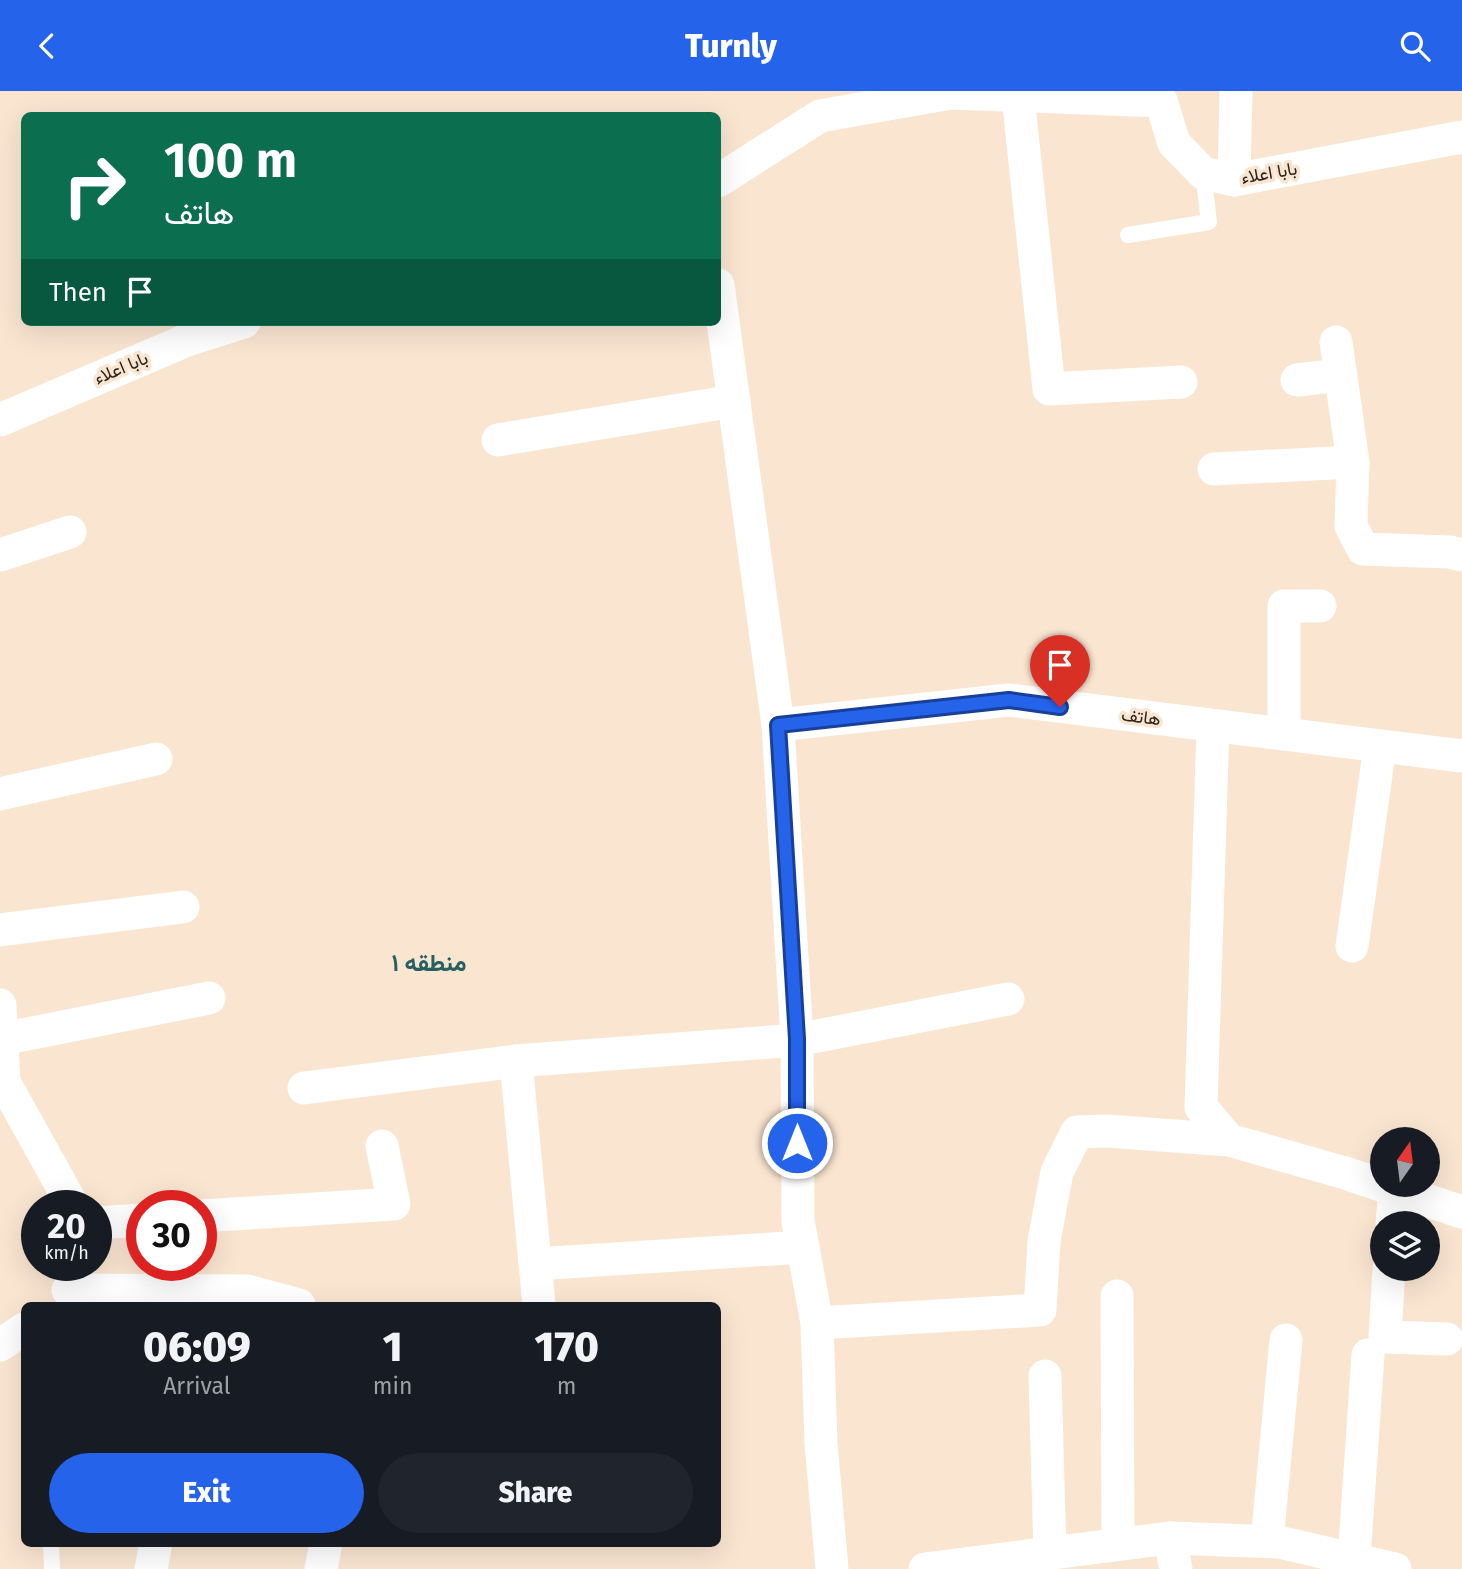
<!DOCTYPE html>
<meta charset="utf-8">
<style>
body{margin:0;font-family:"Fira Sans",Vazirmatn,sans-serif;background:#20242c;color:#f1f3f6;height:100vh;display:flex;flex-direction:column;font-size:26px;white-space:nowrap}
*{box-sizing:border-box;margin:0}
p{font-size:23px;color:#9ea1a6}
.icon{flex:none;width:38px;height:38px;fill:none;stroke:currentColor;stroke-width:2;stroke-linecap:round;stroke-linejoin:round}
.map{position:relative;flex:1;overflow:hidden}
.drawer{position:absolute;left:21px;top:1211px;width:700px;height:245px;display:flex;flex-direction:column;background:#171b24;border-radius:10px;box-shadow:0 7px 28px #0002}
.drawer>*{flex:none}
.guide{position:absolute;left:21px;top:21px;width:700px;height:214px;border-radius:10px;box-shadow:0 7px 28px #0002;background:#0b6e4f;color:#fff;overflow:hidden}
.needle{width:46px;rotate:14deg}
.buttons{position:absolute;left:1370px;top:1036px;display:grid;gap:14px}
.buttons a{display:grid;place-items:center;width:70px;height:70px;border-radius:50%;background:#171b24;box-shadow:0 7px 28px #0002;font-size:35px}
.speed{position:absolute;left:21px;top:1099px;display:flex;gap:14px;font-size:35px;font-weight:700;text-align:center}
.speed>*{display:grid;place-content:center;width:91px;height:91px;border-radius:50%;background:#171b24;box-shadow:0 7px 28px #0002;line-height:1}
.speed small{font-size:18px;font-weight:400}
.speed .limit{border:10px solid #d22;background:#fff;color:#111}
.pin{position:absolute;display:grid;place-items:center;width:60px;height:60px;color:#fff;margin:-72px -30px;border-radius:50% 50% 50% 0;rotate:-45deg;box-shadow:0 0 7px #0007}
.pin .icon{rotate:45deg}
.me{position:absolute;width:77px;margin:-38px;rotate:0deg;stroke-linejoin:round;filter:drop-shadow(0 0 5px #0008)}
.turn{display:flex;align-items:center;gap:24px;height:147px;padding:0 28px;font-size:32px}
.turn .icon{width:91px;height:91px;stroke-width:2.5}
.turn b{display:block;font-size:49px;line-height:60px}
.then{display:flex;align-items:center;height:66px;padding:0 28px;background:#0003;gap:14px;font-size:26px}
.eta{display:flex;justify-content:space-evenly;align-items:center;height:119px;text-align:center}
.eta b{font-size:42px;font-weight:800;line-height:49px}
.cta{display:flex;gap:14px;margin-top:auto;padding:14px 28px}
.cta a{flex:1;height:80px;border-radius:42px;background:#2563eb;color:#fff;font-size:28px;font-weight:800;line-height:80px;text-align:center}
.cta a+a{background:#20242c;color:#f1f3f6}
header{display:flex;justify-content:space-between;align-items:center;height:91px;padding:0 28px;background:#2563eb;color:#fff;font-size:32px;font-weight:800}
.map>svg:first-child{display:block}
</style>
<header><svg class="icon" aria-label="back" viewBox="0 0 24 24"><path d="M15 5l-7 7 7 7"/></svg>Turnly<svg class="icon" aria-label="search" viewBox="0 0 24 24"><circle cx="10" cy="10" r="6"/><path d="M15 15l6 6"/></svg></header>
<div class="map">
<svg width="1462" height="1478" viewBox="0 0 1462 1478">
<rect width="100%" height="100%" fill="#fae5d1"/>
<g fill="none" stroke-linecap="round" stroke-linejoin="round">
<g stroke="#fff" stroke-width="16">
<polyline points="1128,144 1209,131 1203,82"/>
<polyline points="51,1452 52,1478"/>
</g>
<g stroke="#fff" stroke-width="33">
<polyline points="1018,5 1049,298 1181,291"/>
<polyline points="1234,89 1236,0"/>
<polyline points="718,90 820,25 888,13 951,2 1161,10 1174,52 1203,82 1234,89 1462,46"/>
<polyline points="718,194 778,634 797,949 798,1130 817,1232 821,1352 832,1478"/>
<polyline points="1336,251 1353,371 1351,435 1363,458 1450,461 1462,464"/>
<polyline points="1297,289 1341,284"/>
<polyline points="0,329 187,249 244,231"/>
<polyline points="498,349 734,310"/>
<polyline points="1214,378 1353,371"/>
<polyline points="0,464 70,441"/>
<polyline points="778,634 1009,609 1462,665"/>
<polyline points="1213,635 1201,1016 1229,1049 1345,1082 1462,1121"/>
<polyline points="1284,643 1284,515 1320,515"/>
<polyline points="0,703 156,668"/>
<polyline points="0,839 183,816"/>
<polyline points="1352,855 1380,655"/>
<polyline points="0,914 4,991 73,1115"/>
<polyline points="2,948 209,907"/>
<polyline points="516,970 539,1214"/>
<polyline points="304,997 516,970 797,949 1008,908"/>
<polyline points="201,1125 394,1113 382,1055"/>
<polyline points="96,1132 142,1129"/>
<polyline points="1392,1132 1395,1098"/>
<polyline points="535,1173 803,1156"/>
<polyline points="1389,1178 1385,1246 1447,1248"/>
<polyline points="68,1199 247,1200 299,1214"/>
<polyline points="1117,1205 1118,1453"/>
<polyline points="817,1232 1040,1219 1044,1150 1057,1081 1077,1041 1107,1040 1229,1049"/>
<polyline points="0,1254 24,1238"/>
<polyline points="1045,1285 1050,1462"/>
<polyline points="1170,1447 1176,1478"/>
<polyline points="1267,1450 1286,1249"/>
<polyline points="1354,1468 1368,1264"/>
<polyline points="151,1478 156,1452"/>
<polyline points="321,1478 326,1452"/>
<polyline points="925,1478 1170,1447 1279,1451 1395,1478"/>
</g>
</g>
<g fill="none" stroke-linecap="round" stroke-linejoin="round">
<g stroke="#184099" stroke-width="18">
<polyline id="route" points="797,1052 797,948 778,634 1009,609 1060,616"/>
</g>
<use href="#route" stroke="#2563eb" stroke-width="12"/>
</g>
<g text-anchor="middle" stroke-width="7" stroke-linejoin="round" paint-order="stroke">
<g font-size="18" fill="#2a221b" stroke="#fae5d1">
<text transform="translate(1269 82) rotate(-10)" y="6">بابا اعلاء</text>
<text transform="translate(121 277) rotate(-23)" y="6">بابا اعلاء</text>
<text transform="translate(1141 626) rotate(7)" y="6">هاتف</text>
</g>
<g font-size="24" font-weight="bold" fill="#266060" stroke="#fae5d1">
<text x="429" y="880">منطقه ۱</text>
</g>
</g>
</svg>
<div class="buttons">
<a><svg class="needle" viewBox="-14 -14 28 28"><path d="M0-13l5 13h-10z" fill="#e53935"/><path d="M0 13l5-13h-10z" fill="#9ea1a6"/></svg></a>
<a><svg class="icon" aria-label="layers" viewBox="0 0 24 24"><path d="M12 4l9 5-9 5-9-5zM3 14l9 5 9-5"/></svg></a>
</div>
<div class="speed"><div>20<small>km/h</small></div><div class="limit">30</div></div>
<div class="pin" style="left:1060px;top:616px;background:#d93025"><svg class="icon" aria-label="arrive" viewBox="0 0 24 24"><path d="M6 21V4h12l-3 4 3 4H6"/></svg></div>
<svg class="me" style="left:797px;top:1052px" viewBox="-20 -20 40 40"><circle r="17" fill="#2563eb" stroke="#fff" stroke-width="3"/><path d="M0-11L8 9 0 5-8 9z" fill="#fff"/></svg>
<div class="guide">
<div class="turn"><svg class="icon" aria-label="right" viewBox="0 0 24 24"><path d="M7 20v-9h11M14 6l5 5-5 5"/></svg><div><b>100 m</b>هاتف</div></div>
<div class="then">Then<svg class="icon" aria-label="arrive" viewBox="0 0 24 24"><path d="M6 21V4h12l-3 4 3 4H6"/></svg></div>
</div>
<section class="drawer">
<div class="eta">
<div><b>06:09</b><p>Arrival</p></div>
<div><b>1</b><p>min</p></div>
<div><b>170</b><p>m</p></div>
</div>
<div class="cta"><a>Exit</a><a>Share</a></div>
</section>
</div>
